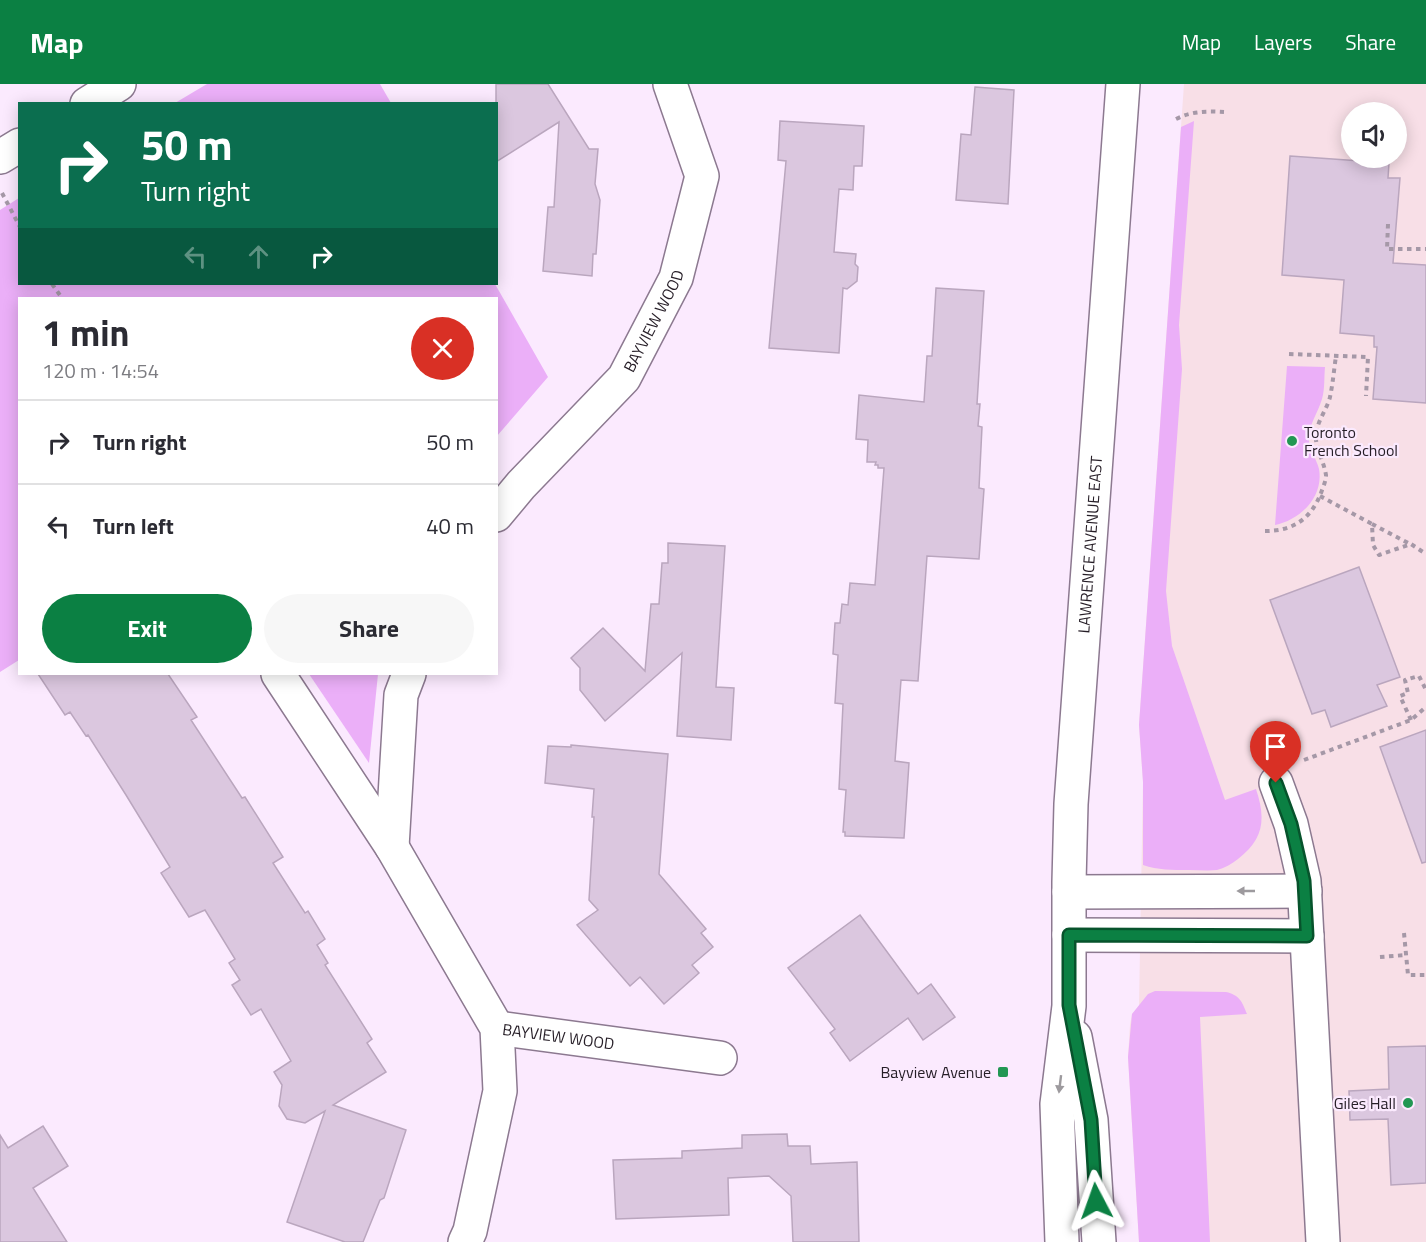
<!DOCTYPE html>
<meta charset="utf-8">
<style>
body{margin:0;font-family:"Titillium Web",sans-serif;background:#f7f7f7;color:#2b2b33;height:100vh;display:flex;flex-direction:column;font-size:22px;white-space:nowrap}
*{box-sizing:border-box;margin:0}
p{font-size:20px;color:#7c7c81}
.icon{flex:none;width:33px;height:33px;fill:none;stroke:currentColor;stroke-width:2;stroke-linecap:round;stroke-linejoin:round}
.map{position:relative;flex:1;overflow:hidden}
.panel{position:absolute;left:18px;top:213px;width:480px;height:378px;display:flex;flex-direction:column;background:#fff;border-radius:0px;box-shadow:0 3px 15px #0003}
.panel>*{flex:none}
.top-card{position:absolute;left:18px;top:18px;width:480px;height:183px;border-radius:0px;box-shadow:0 3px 15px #0003;background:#0b6e4f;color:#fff;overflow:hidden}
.buttons{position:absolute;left:1341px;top:18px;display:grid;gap:12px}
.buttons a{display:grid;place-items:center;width:66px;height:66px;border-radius:50%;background:#fff;box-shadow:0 3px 15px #0003;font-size:30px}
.pin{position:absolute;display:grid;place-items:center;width:51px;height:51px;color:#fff;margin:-62px -26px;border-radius:50% 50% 50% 0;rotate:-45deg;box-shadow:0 0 6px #0007}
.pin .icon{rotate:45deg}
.me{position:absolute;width:66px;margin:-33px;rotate:356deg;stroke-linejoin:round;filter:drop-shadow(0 0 4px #0008)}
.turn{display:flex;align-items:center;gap:21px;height:126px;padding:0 24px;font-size:27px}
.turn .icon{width:78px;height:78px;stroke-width:2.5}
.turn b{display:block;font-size:42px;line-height:51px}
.lanes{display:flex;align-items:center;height:57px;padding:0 24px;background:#0003;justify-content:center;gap:30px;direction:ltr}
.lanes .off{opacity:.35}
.round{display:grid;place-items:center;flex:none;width:63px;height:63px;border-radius:32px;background:#f7f7f7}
.headline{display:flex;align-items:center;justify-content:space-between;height:102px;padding:0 24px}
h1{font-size:36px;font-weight:700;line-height:45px}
.action{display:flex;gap:12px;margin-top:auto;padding:12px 24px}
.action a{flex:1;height:69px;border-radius:36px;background:#0b8043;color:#fff;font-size:24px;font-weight:700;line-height:69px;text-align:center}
.action a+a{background:#f7f7f7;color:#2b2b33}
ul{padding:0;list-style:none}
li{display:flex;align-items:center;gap:18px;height:84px;padding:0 24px;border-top:2px solid #e1e1e2}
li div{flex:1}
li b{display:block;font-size:22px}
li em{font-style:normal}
header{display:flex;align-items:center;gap:36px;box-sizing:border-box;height:84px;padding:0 30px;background:#0b8043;color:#fff}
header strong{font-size:28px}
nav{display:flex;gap:33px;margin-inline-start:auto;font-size:21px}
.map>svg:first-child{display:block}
</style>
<header>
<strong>Map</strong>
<nav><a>Map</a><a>Layers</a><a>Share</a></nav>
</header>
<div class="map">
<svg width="1426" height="1158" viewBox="0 0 1426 1158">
<rect width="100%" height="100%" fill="#fbeafe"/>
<path fill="#f8dfe7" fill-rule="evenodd" d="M1184,0H1426V1158H1139L1128,973L1130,941L1132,930L1139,922L1143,698L1139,641ZM1352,28H1396V74H1352Z"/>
<g fill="#ebaff8">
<polygon points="207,0 380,0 391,19 175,19"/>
<path d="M1194,37L1179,241L1182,285L1166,507L1172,562L1225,716L1256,705C1266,735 1264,755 1238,775C1232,780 1224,784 1217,786C1208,787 1198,786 1189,786C1172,786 1158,786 1143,781V698L1139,641L1181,43Z"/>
<polygon points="19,114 20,200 495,200 548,293 497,352 496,214 20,214 19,576 0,588 0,126"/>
<path d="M1287,282L1325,283C1324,293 1325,305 1322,315C1318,329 1309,340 1309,354C1308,365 1317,375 1319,385C1324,413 1300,436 1275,441Z"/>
<polygon points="309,590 378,590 369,679"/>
<path d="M1155,907L1226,908C1239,911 1242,917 1247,930L1200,933L1210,1158H1139L1128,973L1132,930L1148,910Z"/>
</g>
<g fill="#dbc7df" stroke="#baa6be" stroke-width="1.5">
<polygon points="496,0 548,0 589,65 598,65 595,100 600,116 596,170 593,170 592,192 543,187 548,123 554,123 559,38 496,78"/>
<polygon points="975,3 1014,6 1008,120 956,116 961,50 971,51"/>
<polygon points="780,37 864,42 862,82 854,82 853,106 839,105 834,168 856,170 855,180 858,183 857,197 847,205 843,204 839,269 769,264 786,77 778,76"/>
<polygon points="1290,72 1389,79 1388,94 1400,94 1393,179 1426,181 1426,319 1373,315 1377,263 1374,263 1374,252 1340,249 1344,196 1282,191"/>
<polygon points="936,204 984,207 977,320 980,320 978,342 982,343 979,404 984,405 979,475 927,472 918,597 901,596 895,677 909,679 904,754 845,752 845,748 843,748 846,706 839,705 843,620 835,619 838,571 833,570 835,539 840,539 842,520 848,521 850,499 875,501 884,384 878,384 878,381 875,381 876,378 867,378 868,356 856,355 859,311 924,318 927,272 932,272"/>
<polygon points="668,459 725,462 716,603 734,604 731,656 677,652 682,569 605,637 580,606 580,584 571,574 603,544 645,587 651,520 659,520 662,479 668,479"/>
<polygon points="1359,483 1400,593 1377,601 1387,622 1331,643 1325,626 1312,630 1270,516"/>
<polygon points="38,590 168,590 197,633 191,636 242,714 245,713 283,773 273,779 305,829 308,827 325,855 317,861 328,879 325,881 372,955 367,959 386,988 333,1021 406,1046 384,1114 380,1116 363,1158 345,1158 287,1138 325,1027 305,1039 287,1035 279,1022 282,1001 274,988 291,977 261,925 251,931 232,901 240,896 229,879 235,875 205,826 189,833 161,789 170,783 126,711 88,651 86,652 70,628 65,631"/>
<polygon points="1426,646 1426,778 1422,779 1380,663"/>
<polygon points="571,661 668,670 659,790 706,845 701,849 713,863 692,881 699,889 664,920 640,893 630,902 577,841 598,826 589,816 594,733 592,733 594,705 545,699 548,662 571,663"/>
<polygon points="860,831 918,910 931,900 955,933 923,956 908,934 850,977 830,949 835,945 788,884"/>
<polygon points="1426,962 1426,1099 1391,1101 1388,1035 1350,1036 1349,1007 1389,1005 1388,963"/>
<polygon points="43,1042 68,1082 33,1104 67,1158 0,1158 0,1051 8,1064"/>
<polygon points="787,1050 788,1062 810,1062 811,1080 857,1078 859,1158 793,1158 791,1112 769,1092 728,1094 729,1131 616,1135 613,1076 682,1074 682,1067 742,1064 742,1051"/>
</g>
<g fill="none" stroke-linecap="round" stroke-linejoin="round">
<g stroke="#8c7990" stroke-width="36">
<g id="minor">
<polyline points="87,20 119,0"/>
<polyline points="0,73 20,61"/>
<path id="s1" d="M496,431L521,401L624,294L676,194L702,92L670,0"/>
<polyline points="278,590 392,763 497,944 500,1007 470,1147 465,1158"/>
<polyline points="1276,699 1291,740 1304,797 1323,1158"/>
<polyline points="392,763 401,611 409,590"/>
<polyline points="1069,808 1305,807"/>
<polyline points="1069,851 1307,852"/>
<path id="s2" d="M497,944L720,974"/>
</g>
</g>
<g stroke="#8c7990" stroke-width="36">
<g id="major">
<polyline points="1075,953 1091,1036 1099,1158"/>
<path id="s3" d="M1062,1158L1057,1020L1069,922V798L1071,720L1123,0"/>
</g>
</g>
<g stroke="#a598a7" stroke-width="4" stroke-dasharray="4.5 4.5" stroke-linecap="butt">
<path d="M1176,35C1192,27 1207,27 1224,28"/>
<polyline points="2,109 20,143"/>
<polyline points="1388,140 1387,165 1426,165"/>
<polyline points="52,200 62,214"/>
<polyline points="1289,270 1368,273 1366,312"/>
<polyline points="1320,412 1372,440 1373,461 1379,471 1411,460 1426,470"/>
<polyline points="1372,440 1410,460"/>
<path d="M1265,447C1293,447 1311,435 1321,409C1323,403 1326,397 1326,391C1324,378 1317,367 1316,356C1314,341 1327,326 1330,313C1333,299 1334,285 1336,272"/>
<polyline points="1411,636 1400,612 1408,609 1405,596 1419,592 1426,606"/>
<polyline points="1304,676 1411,636 1426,623"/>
<polyline points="1404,849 1408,891 1426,891"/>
<polyline points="1380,873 1406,871"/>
</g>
<use href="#minor" stroke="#fff" stroke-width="33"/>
<use href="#major" stroke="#fff" stroke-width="33"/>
</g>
<defs><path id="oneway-solid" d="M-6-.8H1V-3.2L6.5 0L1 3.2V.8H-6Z" transform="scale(1.5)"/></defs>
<g fill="#9d9a9e">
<use href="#oneway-solid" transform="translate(1246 807) rotate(180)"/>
<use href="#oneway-solid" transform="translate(1060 1000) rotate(97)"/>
</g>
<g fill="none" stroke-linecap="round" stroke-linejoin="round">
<g stroke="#07532c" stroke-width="15">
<polyline id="route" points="1096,1117 1091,1036 1069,921 1069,851 1307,852 1304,797 1291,740 1276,699"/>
</g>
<use href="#route" stroke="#0b8043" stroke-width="10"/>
</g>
<g fill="#219753" stroke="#fbeafe" stroke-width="2">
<circle cx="1292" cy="357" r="6"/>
<rect x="997" y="982" width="12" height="12" rx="3"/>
<circle cx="1408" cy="1019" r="6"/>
</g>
<g text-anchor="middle" stroke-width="4.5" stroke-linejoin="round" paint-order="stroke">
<g font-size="16" fill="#261e27" stroke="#fbeafe">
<text dy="6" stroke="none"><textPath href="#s1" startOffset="252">BAYVIEW WOOD</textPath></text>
<text dy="6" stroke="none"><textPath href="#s3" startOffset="699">LAWRENCE AVENUE EAST</textPath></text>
<text dy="6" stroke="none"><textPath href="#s2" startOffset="62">BAYVIEW WOOD</textPath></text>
</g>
<g font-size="16" fill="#261e27" stroke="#fbeafe" text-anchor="end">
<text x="1304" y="354" text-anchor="start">Toronto<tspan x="1304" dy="18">French School</tspan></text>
<text x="991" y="994">Bayview Avenue</text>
<text x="1396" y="1025">Giles Hall</text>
</g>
</g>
</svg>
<div class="buttons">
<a><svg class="icon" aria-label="sound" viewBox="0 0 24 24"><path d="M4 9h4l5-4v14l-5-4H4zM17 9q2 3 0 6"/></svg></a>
</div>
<div class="pin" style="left:1276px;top:699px;background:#d93025"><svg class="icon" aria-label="arrive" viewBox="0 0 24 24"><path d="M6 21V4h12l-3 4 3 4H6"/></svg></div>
<svg class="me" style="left:1096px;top:1117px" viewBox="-20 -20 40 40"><path d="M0-17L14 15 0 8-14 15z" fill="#0b8043" stroke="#fff" stroke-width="4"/></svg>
<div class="top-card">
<div class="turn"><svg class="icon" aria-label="right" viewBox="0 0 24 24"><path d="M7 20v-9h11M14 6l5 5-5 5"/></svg><div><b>50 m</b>Turn right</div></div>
<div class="lanes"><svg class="icon off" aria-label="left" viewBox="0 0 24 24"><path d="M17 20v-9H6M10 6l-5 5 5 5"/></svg><svg class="icon off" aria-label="ahead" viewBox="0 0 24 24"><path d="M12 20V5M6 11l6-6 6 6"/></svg><svg class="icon" aria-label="right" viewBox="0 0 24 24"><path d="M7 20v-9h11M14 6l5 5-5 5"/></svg></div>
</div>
<section class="panel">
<div class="headline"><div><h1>1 min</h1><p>120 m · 14:54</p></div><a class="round" style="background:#d93025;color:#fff"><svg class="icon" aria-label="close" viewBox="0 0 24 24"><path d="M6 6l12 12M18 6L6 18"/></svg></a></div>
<ul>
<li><svg class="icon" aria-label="right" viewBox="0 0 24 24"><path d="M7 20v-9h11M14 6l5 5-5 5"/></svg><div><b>Turn right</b></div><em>50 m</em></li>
<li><svg class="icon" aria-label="left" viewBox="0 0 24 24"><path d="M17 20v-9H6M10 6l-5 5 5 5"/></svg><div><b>Turn left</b></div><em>40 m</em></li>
</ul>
<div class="action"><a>Exit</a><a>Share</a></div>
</section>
</div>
